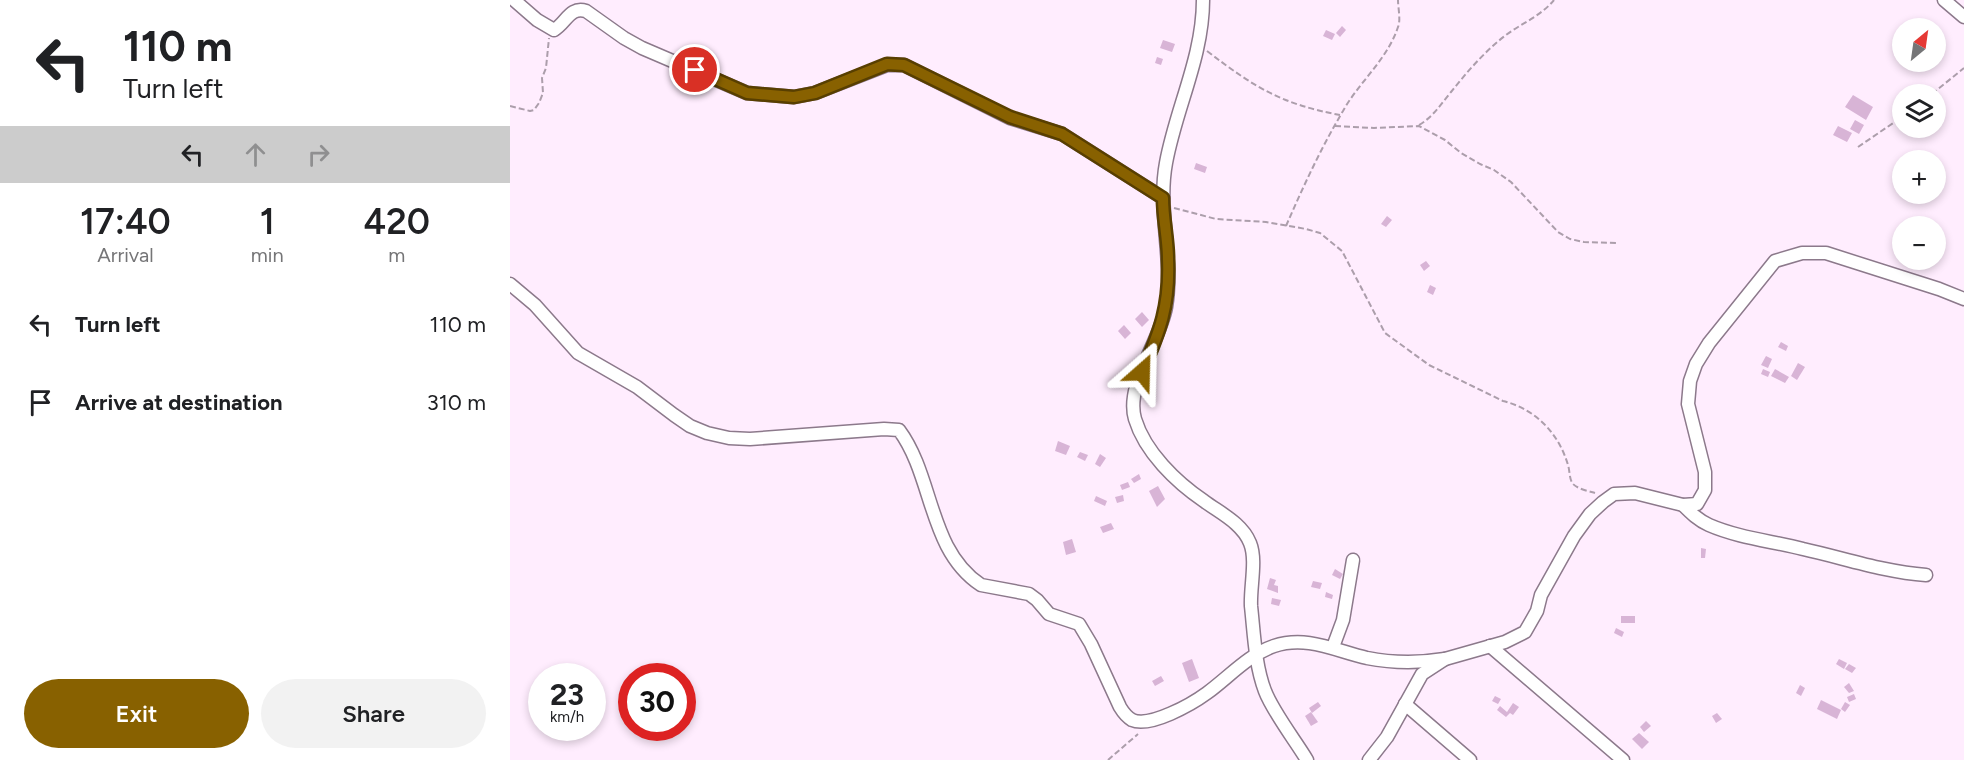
<!DOCTYPE html>
<meta charset="utf-8">
<style>
body{margin:0;font-family:Figtree,sans-serif;background:#f2f2f2;color:#202124;height:100vh;display:flex;flex-direction:column;font-size:22px;white-space:nowrap}
*{box-sizing:border-box;margin:0}
p{font-size:20px;color:#757577}
.icon{flex:none;width:33px;height:33px;fill:none;stroke:currentColor;stroke-width:2;stroke-linecap:round;stroke-linejoin:round}
.map{position:relative;flex:1;overflow:hidden}
.sheet{display:flex;flex-direction:column;background:#fff;width:510px}
.sheet>*{flex:none}
.hud{background:#fff;color:#202124;overflow:hidden}
.needle{width:39px;rotate:29deg}
.fabs{position:absolute;left:1382px;top:18px;display:grid;gap:12px}
.fabs a{display:grid;place-items:center;width:54px;height:54px;border-radius:50%;background:#fff;box-shadow:0 3px 9px #0003;font-size:30px}
.speed{position:absolute;left:18px;top:663px;display:flex;gap:12px;font-size:30px;font-weight:700;text-align:center}
.speed>*{display:grid;place-content:center;width:78px;height:78px;border-radius:50%;background:#fff;box-shadow:0 3px 9px #0003;line-height:1}
.speed small{font-size:15px;font-weight:400}
.speed .limit{border:9px solid #d22;background:#fff;color:#111}
.pin{position:absolute;display:grid;place-items:center;width:51px;height:51px;color:#fff;margin:-26px;border:3px solid #fff;border-radius:50%;box-shadow:0 2px 6px #0007}
.me{position:absolute;width:66px;margin:-33px;rotate:25deg;stroke-linejoin:round;filter:drop-shadow(0 0 4px #0008)}
.turn{display:flex;align-items:center;gap:21px;height:126px;padding:0 24px;font-size:27px}
.turn .icon{width:78px;height:78px;stroke-width:2.5}
.turn b{display:block;font-size:42px;line-height:51px}
.lanes{display:flex;align-items:center;height:57px;padding:0 24px;background:#0003;justify-content:center;gap:30px;direction:ltr}
.lanes .off{opacity:.35}
.eta{display:flex;justify-content:space-evenly;align-items:center;height:102px;text-align:center}
.eta b{font-size:36px;font-weight:600;line-height:42px}
.button{display:flex;gap:12px;margin-top:auto;padding:12px 24px}
.button a{flex:1;height:69px;border-radius:36px;background:#886100;color:#fff;font-size:24px;font-weight:600;line-height:69px;text-align:center}
.button a+a{background:#f2f2f2;color:#202124}
ul{padding:0;list-style:none}
li{display:flex;align-items:center;gap:18px;height:78px;padding:0 24px}
li div{flex:1}
li b{display:block;font-size:22px}
li em{font-style:normal}
main{display:flex;flex:1;min-height:0}
.map>svg:first-child{display:block}
</style>
<main>
<section class="sheet">
<div class="hud">
<div class="turn"><svg class="icon" aria-label="left" viewBox="0 0 24 24"><path d="M17 20v-9H6M10 6l-5 5 5 5"/></svg><div><b>110 m</b>Turn left</div></div>
<div class="lanes"><svg class="icon" aria-label="left" viewBox="0 0 24 24"><path d="M17 20v-9H6M10 6l-5 5 5 5"/></svg><svg class="icon off" aria-label="ahead" viewBox="0 0 24 24"><path d="M12 20V5M6 11l6-6 6 6"/></svg><svg class="icon off" aria-label="right" viewBox="0 0 24 24"><path d="M7 20v-9h11M14 6l5 5-5 5"/></svg></div>
</div>
<div class="eta">
<div><b>17:40</b><p>Arrival</p></div>
<div><b>1</b><p>min</p></div>
<div><b>420</b><p>m</p></div>
</div>
<ul>
<li><svg class="icon" aria-label="left" viewBox="0 0 24 24"><path d="M17 20v-9H6M10 6l-5 5 5 5"/></svg><div><b>Turn left</b></div><em>110 m</em></li>
<li><svg class="icon" aria-label="arrive" viewBox="0 0 24 24"><path d="M6 21V4h12l-3 4 3 4H6"/></svg><div><b>Arrive at destination</b></div><em>310 m</em></li>
</ul>
<div class="button"><a>Exit</a><a>Share</a></div>
</section>
<div class="map">
<svg width="1454" height="760" viewBox="0 0 1454 760">
<rect width="100%" height="100%" fill="#ffedfe"/>
<g fill="#d8b4d6">
<polygon points="832,26 836,30 830,37 826,33"/>
<polygon points="816,30 825,34 822,40 813,36"/>
<polygon points="653,40 665,44 662,52 650,48"/>
<polygon points="647,57 653,59 651,65 645,63"/>
<polygon points="1343,95 1363,107 1356,120 1335,107"/>
<polygon points="1345,120 1354,125 1349,134 1340,129"/>
<polygon points="1328,126 1342,133 1337,142 1323,135"/>
<polygon points="686,163 697,167 695,173 684,169"/>
<polygon points="877,216 882,220 876,227 871,224"/>
<polygon points="916,261 920,266 914,271 910,265"/>
<polygon points="920,285 926,288 923,295 917,292"/>
<polygon points="632,312 639,320 632,327 625,319"/>
<polygon points="614,325 621,333 615,339 608,331"/>
<polygon points="1271,342 1278,346 1276,351 1268,347"/>
<polygon points="1256,356 1262,359 1258,368 1251,365"/>
<polygon points="1288,363 1295,367 1287,380 1281,376"/>
<polygon points="1253,369 1260,372 1258,377 1251,374"/>
<polygon points="1265,369 1279,377 1275,383 1261,376"/>
<polygon points="548,441 560,446 556,455 545,451"/>
<polygon points="570,452 578,455 575,461 567,457"/>
<polygon points="590,454 596,458 590,467 585,464"/>
<polygon points="629,474 631,479 624,483 621,479"/>
<polygon points="618,482 620,487 612,490 610,485"/>
<polygon points="648,486 655,499 647,507 639,491"/>
<polygon points="613,495 614,501 607,503 605,497"/>
<polygon points="586,496 597,501 595,506 584,501"/>
<polygon points="601,523 604,529 593,533 590,527"/>
<polygon points="562,539 566,552 556,555 553,542"/>
<polygon points="1191,548 1196,549 1195,558 1191,558"/>
<polygon points="825,569 833,574 830,579 822,575"/>
<polygon points="760,578 766,580 764,585 768,586 768,593 757,589"/>
<polygon points="803,581 812,583 810,589 801,587"/>
<polygon points="816,592 823,595 822,599 815,597"/>
<polygon points="762,598 771,600 769,606 761,604"/>
<rect x="1111" y="616" width="14" height="7"/>
<polygon points="1106,628 1114,632 1112,637 1104,633"/>
<polygon points="682,659 689,678 679,682 672,663"/>
<polygon points="1329,659 1337,663 1334,669 1326,664"/>
<polygon points="1339,664 1346,668 1342,673 1335,669"/>
<polygon points="651,676 654,681 645,686 642,681"/>
<polygon points="1339,683 1344,691 1339,693 1334,687"/>
<polygon points="1290,685 1295,688 1291,696 1286,693"/>
<polygon points="1344,694 1346,699 1339,702 1337,697"/>
<polygon points="985,696 991,699 988,704 982,701"/>
<polygon points="1311,700 1331,710 1327,719 1307,709"/>
<polygon points="808,702 811,706 802,713 799,708"/>
<polygon points="1335,702 1340,705 1335,712 1331,709"/>
<polygon points="1003,703 1009,707 1003,715 1000,713 996,717 987,710 990,706 997,712"/>
<polygon points="801,712 808,722 801,726 795,716"/>
<polygon points="1207,713 1212,719 1206,723 1202,716"/>
<polygon points="1136,721 1141,726 1134,732 1130,727"/>
<polygon points="1129,733 1139,742 1132,749 1122,739"/>
</g>
<g fill="none" stroke-linecap="round" stroke-linejoin="round">
<g stroke="#8c798b" stroke-width="15">
<g id="minor">
<path d="M4,0L27,20L44,30C56,23 60,6 76,11L114,38L132,48L237,93L284,97L305,93L377,65H394L500,118L552,134L653,198"/>
<path d="M693,0C693,57 666,108 656,163C647,211 664,259 656,307C650,342 615,385 625,419C635,452 666,482 694,501C710,513 732,523 740,543C747,560 740,587 741,606C744,633 745,665 755,691C763,712 785,740 797,760"/>
<polyline points="1434,0 1454,17"/>
<path d="M0,284L25,305L68,353L127,387L164,415L180,426L197,433L219,438L240,439L374,429L389,430C424,477 418,550 471,585L519,594L527,600L539,614L569,624L581,644L610,707C613,712 617,717 622,720C640,728 682,704 697,693C719,677 738,655 764,646C797,635 826,651 857,658C882,663 910,663 935,659"/>
<path d="M1173,505C1181,513 1188,520 1199,525C1229,538 1262,541 1293,549C1334,558 1374,572 1416,575"/>
<polyline points="980,646 1113,760"/>
<polyline points="823,647 833,620 843,560"/>
<polyline points="895,704 960,760"/>
<polyline points="859,760 877,737 912,674 935,659 995,642 1015,632 1027,611 1031,595 1064,536 1080,514 1093,502 1104,494 1125,493 1173,505 1187,504 1195,490 1195,472 1178,404 1180,381 1186,364 1199,343 1265,261 1292,253 1316,253 1429,289 1454,299"/>
</g>
</g>
<g stroke="#ac9eab" stroke-width="2" stroke-dasharray="6 3" stroke-linecap="butt">
<path d="M697,51C744,87 771,104 830,115"/>
<polyline points="1422,94 1454,68"/>
<polyline points="0,106 20,111 24,110 29,103 33,93 32,78 36,68 39,38"/>
<path d="M909,125C923,117 931,104 941,92C957,72 975,51 996,35C1012,23 1031,16 1044,0"/>
<polyline points="825,126 864,128 909,126 935,140 951,153 970,164 984,170 1001,182 1048,232 1060,239 1074,242 1106,243"/>
<polyline points="1348,147 1392,117"/>
<path d="M664,208L706,219L756,222L796,229L810,233L832,251L875,333L919,365L993,401C1026,409 1049,434 1058,465C1060,471 1059,479 1063,484C1068,489 1078,491 1085,493"/>
<path d="M776,226C793,187 811,148 833,111C849,82 877,60 888,27C891,20 888,8 888,0"/>
<polyline points="598,760 628,734"/>
</g>
<use href="#minor" stroke="#fff" stroke-width="12"/>
</g>
<g fill="none" stroke-linecap="round" stroke-linejoin="round">
<g stroke="#583f00" stroke-width="15">
<path id="route" d="M185,70L237,93L284,97L305,93L377,64L394,65L500,117L552,134L653,198C653,219 658,239 658,259C660,305 650,332 632,372"/>
</g>
<use href="#route" stroke="#886100" stroke-width="10"/>
</g>
</svg>
<div class="fabs">
<a><svg class="needle" viewBox="-14 -14 28 28"><path d="M0-13l5 13h-10z" fill="#e53935"/><path d="M0 13l5-13h-10z" fill="#757577"/></svg></a>
<a><svg class="icon" aria-label="layers" viewBox="0 0 24 24"><path d="M12 4l9 5-9 5-9-5zM3 14l9 5 9-5"/></svg></a>
<a>+</a>
<a>−</a>
</div>
<div class="speed"><div>23<small>km/h</small></div><div class="limit">30</div></div>
<div class="pin" style="left:185px;top:70px;background:#d93025"><svg class="icon" aria-label="arrive" viewBox="0 0 24 24"><path d="M6 21V4h12l-3 4 3 4H6"/></svg></div>
<svg class="me" style="left:632px;top:372px" viewBox="-20 -20 40 40"><path d="M0-17L14 15 0 8-14 15z" fill="#886100" stroke="#fff" stroke-width="4"/></svg>
</div>
</main>
